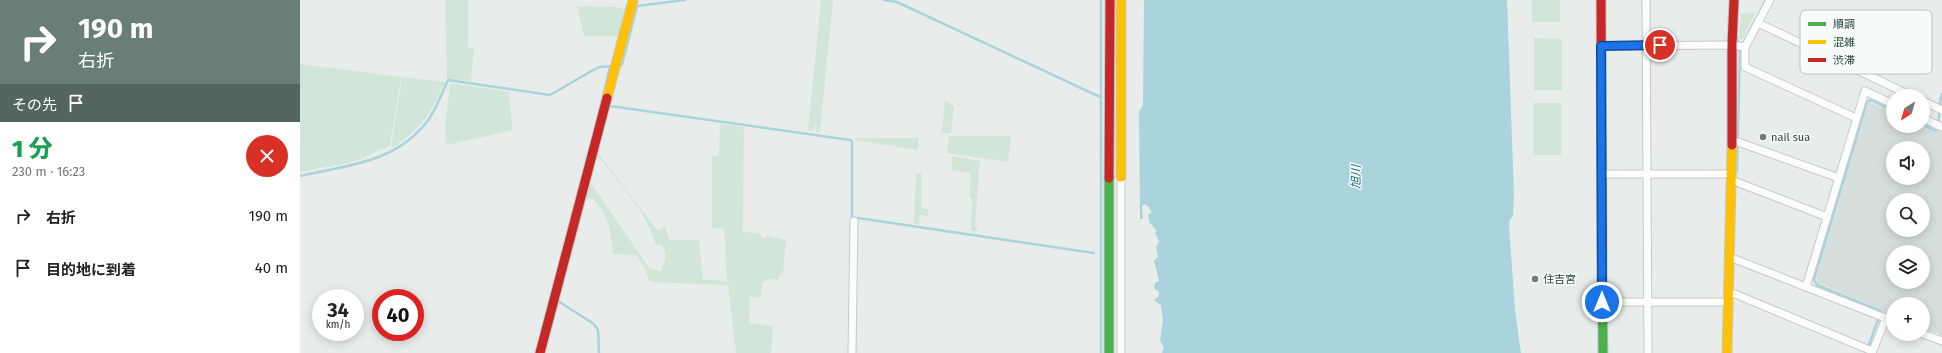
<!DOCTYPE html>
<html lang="ja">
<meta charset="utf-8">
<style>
body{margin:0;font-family:"Fira Sans","Noto Sans JP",sans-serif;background:#f2f2f2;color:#222;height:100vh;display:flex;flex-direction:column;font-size:15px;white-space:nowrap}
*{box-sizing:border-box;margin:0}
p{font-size:13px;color:#767676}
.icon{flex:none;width:22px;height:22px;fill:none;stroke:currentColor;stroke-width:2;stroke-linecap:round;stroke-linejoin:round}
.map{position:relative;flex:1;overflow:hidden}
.side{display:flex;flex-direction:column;background:#fff;width:300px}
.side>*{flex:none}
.top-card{background:#697e78;color:#fff;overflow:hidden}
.needle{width:26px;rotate:217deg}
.controls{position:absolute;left:1586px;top:89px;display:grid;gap:8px}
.controls a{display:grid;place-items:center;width:44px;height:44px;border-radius:50%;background:#fff;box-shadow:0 2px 10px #0003;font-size:20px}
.speed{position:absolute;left:12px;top:289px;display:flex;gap:8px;font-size:20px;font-weight:700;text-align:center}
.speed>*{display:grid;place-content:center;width:52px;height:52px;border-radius:50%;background:#fff;box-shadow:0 2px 10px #0003;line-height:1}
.speed small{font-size:10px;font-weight:400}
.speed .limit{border:6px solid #d22;background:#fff;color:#111}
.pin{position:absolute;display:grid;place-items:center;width:34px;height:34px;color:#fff;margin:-17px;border:2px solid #fff;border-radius:50%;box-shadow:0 1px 4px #0007}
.me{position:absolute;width:44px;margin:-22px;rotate:0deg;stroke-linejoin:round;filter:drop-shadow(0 0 3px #0008)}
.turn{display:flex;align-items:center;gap:14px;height:84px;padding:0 12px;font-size:18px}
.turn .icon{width:52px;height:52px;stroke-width:2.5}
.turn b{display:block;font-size:28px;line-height:34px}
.then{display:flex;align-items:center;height:38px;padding:0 12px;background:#0003;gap:8px;font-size:15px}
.round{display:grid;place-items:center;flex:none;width:42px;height:42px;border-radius:21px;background:#f2f2f2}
.overview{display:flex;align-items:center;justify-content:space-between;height:68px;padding:0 12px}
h1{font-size:24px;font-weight:800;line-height:30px;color:#1e9e55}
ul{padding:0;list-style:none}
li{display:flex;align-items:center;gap:12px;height:52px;padding:0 12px}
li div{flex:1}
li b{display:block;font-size:15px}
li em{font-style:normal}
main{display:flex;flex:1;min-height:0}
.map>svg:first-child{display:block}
</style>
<main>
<section class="side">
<div class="top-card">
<div class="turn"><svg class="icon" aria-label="right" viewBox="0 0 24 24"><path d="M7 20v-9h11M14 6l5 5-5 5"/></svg><div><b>190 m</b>右折</div></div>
<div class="then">その先<svg class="icon" aria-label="arrive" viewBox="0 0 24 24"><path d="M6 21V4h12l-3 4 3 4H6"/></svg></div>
</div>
<div class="overview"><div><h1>1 分</h1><p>230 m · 16:23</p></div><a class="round" style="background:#d93025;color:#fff"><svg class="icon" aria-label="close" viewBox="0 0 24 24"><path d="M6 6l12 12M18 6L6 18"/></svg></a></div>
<ul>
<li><svg class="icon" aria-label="right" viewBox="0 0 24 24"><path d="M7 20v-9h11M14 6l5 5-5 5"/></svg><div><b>右折</b></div><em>190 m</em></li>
<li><svg class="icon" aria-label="arrive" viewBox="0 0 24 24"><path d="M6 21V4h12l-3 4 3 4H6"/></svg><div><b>目的地に到着</b></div><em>40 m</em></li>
</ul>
</section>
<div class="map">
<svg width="1642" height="353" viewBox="0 0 1642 353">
<rect width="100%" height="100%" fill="#e8edeb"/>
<path fill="#d6dedb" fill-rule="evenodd" d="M1570,102L1593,113V126H1621L1636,133L1638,129L1642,131V335H1641L1623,328V304H1593V316L1582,312L1583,310L1518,283L1516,280L1568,103ZM1593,148H1623V178H1593ZM1593,200H1623V230H1593ZM1593,252H1623V282H1593Z"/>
<g fill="#d1e6d8">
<polygon points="145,0 168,0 168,47 174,48 171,81 147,79"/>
<polygon points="521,0 533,0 520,132 516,132 517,125 515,125 512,131 508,130"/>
<rect x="1232" y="0" width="28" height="22"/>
<polygon points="277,6 316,7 326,9 319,36 284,36"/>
<polygon points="1455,13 1443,39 1439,38 1441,14"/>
<polygon points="1234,38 1262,39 1262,90 1234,90"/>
<polygon points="0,64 101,77 90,146 52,162 0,172"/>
<path d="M102,77L145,82C132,113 119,131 91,149Z"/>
<polygon points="150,83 210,92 209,95 213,130 146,145 145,129"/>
<polygon points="645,100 654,107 651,133 642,133"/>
<rect x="1233" y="103" width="28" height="52"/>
<path d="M420,124L444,127L443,231L461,234L462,239L466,238L467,236L486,240L483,275H479L478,280L473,279L464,281L462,284L461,298L450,297L449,323L473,326L471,353H436L428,285L350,282L345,269L336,255L313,254C310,231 310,216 293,199H286L290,182L350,269L360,271C366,262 367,254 362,245H356C348,214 323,188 304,163L297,157L298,153L358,231L365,226L369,240H399L403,280L427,281L424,229L412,228V156H417L419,153Z"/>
<polygon points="649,136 711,136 708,162 647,153"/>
<polygon points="555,138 619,138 617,150 555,140"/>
<polygon points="652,156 680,161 675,226 678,231 671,231 672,199 669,197 671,173 652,170"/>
<polygon points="616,173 621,173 621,208 628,210 628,216 620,215 619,225 614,224"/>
</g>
<polygon fill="#a9d4db" points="844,0 1207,0 1214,195 1213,216 1210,219 1209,225 1215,310 1221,353 862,353 864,347 860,341 863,320 861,305 854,300 859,296 859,292 854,288 855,283 859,281 854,261 858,257 856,247 859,242 855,232 857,231 849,222 848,214 852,213 848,206 844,204 842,207 843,219 840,219 839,112 843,105"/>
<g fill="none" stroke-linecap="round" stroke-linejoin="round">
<g stroke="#a9d4db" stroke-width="2.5">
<polyline points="584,0 597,2 800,97"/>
<polyline points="801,0 801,353"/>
<polyline points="1443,44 1466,0"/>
<polyline points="318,65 322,65 337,6 385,0"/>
<polyline points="301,104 310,67"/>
<polyline points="310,106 550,140 552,142 552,218"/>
<path d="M1623,125L1636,131C1641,118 1638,106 1642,94"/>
<polyline points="1437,171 1440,53 1437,36"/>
<path d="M0,176C48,165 97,163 129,119C137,107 142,93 148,80L250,95L295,69L300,67L313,66"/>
<polyline points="558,218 794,253"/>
<polyline points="258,301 294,324 298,330 299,353"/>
<polyline points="1566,353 1581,311 1517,285 1514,280 1567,102 1571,100 1593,111"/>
</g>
<g stroke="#c5cac8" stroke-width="9">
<g id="street">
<polyline points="1346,0 1348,353"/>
<polyline points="1470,0 1445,47 1445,67 1556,118"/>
<polyline points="1458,23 1612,96"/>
<polyline points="1301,46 1432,45 1445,47"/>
<polyline points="1623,101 1642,110"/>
<polyline points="1593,104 1565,91 1506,287 1593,321"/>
<polyline points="1623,118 1642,127"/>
<polyline points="1438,142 1539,178"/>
<polyline points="1301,174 1431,174"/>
<polyline points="821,177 821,353"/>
<polyline points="1434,181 1527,217"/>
<polyline points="1432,258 1506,287"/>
<polyline points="1429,294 1435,294 1572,351"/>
<polyline points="1302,302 1428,302"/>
<polyline points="1623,334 1642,341"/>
<polyline points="552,353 554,221"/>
<polyline points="1572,353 1586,318"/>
</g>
</g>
<g stroke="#c3cbc8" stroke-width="11">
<g id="fast">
<polyline points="1302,249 1303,353"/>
<polyline points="809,353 809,178"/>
</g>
</g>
<g stroke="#c3cbc8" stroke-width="11">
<g id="slow">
<polyline points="821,0 821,177"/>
<polyline points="307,98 333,0"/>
<polyline points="1427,353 1432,145"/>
</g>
</g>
<g stroke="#c3cbc8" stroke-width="11">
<g id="jam">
<polyline points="1301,0 1302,249"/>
<polyline points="1432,145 1432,45 1434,0"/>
<polyline points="809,178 810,0"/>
<polyline points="240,353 307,98"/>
</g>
</g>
<use href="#street" stroke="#fcfcfc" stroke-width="7"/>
<use href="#fast" stroke="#4caf50" stroke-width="9"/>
<use href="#slow" stroke="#ffc107" stroke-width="9"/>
<use href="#jam" stroke="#c62828" stroke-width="9"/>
</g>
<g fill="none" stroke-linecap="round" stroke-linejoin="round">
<g stroke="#114b97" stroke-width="10">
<polyline id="route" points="1302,302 1301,46 1360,45"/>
</g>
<use href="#route" stroke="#1a73e8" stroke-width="7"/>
</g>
<g fill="#697e78" stroke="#f7fbf9" stroke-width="1.5">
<circle cx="1463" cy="137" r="4"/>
<circle cx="1235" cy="279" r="4"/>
</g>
<g text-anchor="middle" stroke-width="3" stroke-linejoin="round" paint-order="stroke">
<g font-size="11" fill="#24423a" stroke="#f7fbf9" text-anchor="start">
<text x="1471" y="141">nail sua</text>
<text x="1243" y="283">住吉宮</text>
</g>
<g font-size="12" font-style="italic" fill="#1c6f80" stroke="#f7fbf9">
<text transform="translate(1056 177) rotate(-89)" y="4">旭川</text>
</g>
</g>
<rect x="1500" y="10" width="132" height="64" rx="6" fill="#f7fbf9" stroke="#b8c4c0" stroke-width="1"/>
<rect x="1508" y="22" width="18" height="4" fill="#4caf50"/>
<rect x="1508" y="40" width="18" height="4" fill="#ffc107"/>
<rect x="1508" y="58" width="18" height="4" fill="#c62828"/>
<g font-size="11" fill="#24423a">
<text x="1533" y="28">順調</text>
<text x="1533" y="46">混雑</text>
<text x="1533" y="64">渋滞</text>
</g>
</svg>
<div class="controls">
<a><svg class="needle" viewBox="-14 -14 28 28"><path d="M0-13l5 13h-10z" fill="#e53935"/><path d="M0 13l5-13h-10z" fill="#767676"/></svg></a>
<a><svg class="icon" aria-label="sound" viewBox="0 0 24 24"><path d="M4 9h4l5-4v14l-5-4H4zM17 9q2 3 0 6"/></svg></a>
<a><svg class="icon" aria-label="search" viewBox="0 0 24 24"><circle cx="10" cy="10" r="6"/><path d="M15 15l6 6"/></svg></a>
<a><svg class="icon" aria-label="layers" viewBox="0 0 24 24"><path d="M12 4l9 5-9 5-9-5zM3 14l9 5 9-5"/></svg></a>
<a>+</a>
</div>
<div class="speed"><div>34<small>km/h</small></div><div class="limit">40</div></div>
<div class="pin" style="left:1360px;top:45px;background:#d93025"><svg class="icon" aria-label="arrive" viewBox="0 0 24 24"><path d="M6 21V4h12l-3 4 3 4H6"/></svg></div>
<svg class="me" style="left:1302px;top:302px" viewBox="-20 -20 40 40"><circle r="17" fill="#1a73e8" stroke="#fff" stroke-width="3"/><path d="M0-11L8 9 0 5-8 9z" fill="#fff"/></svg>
</div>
</main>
